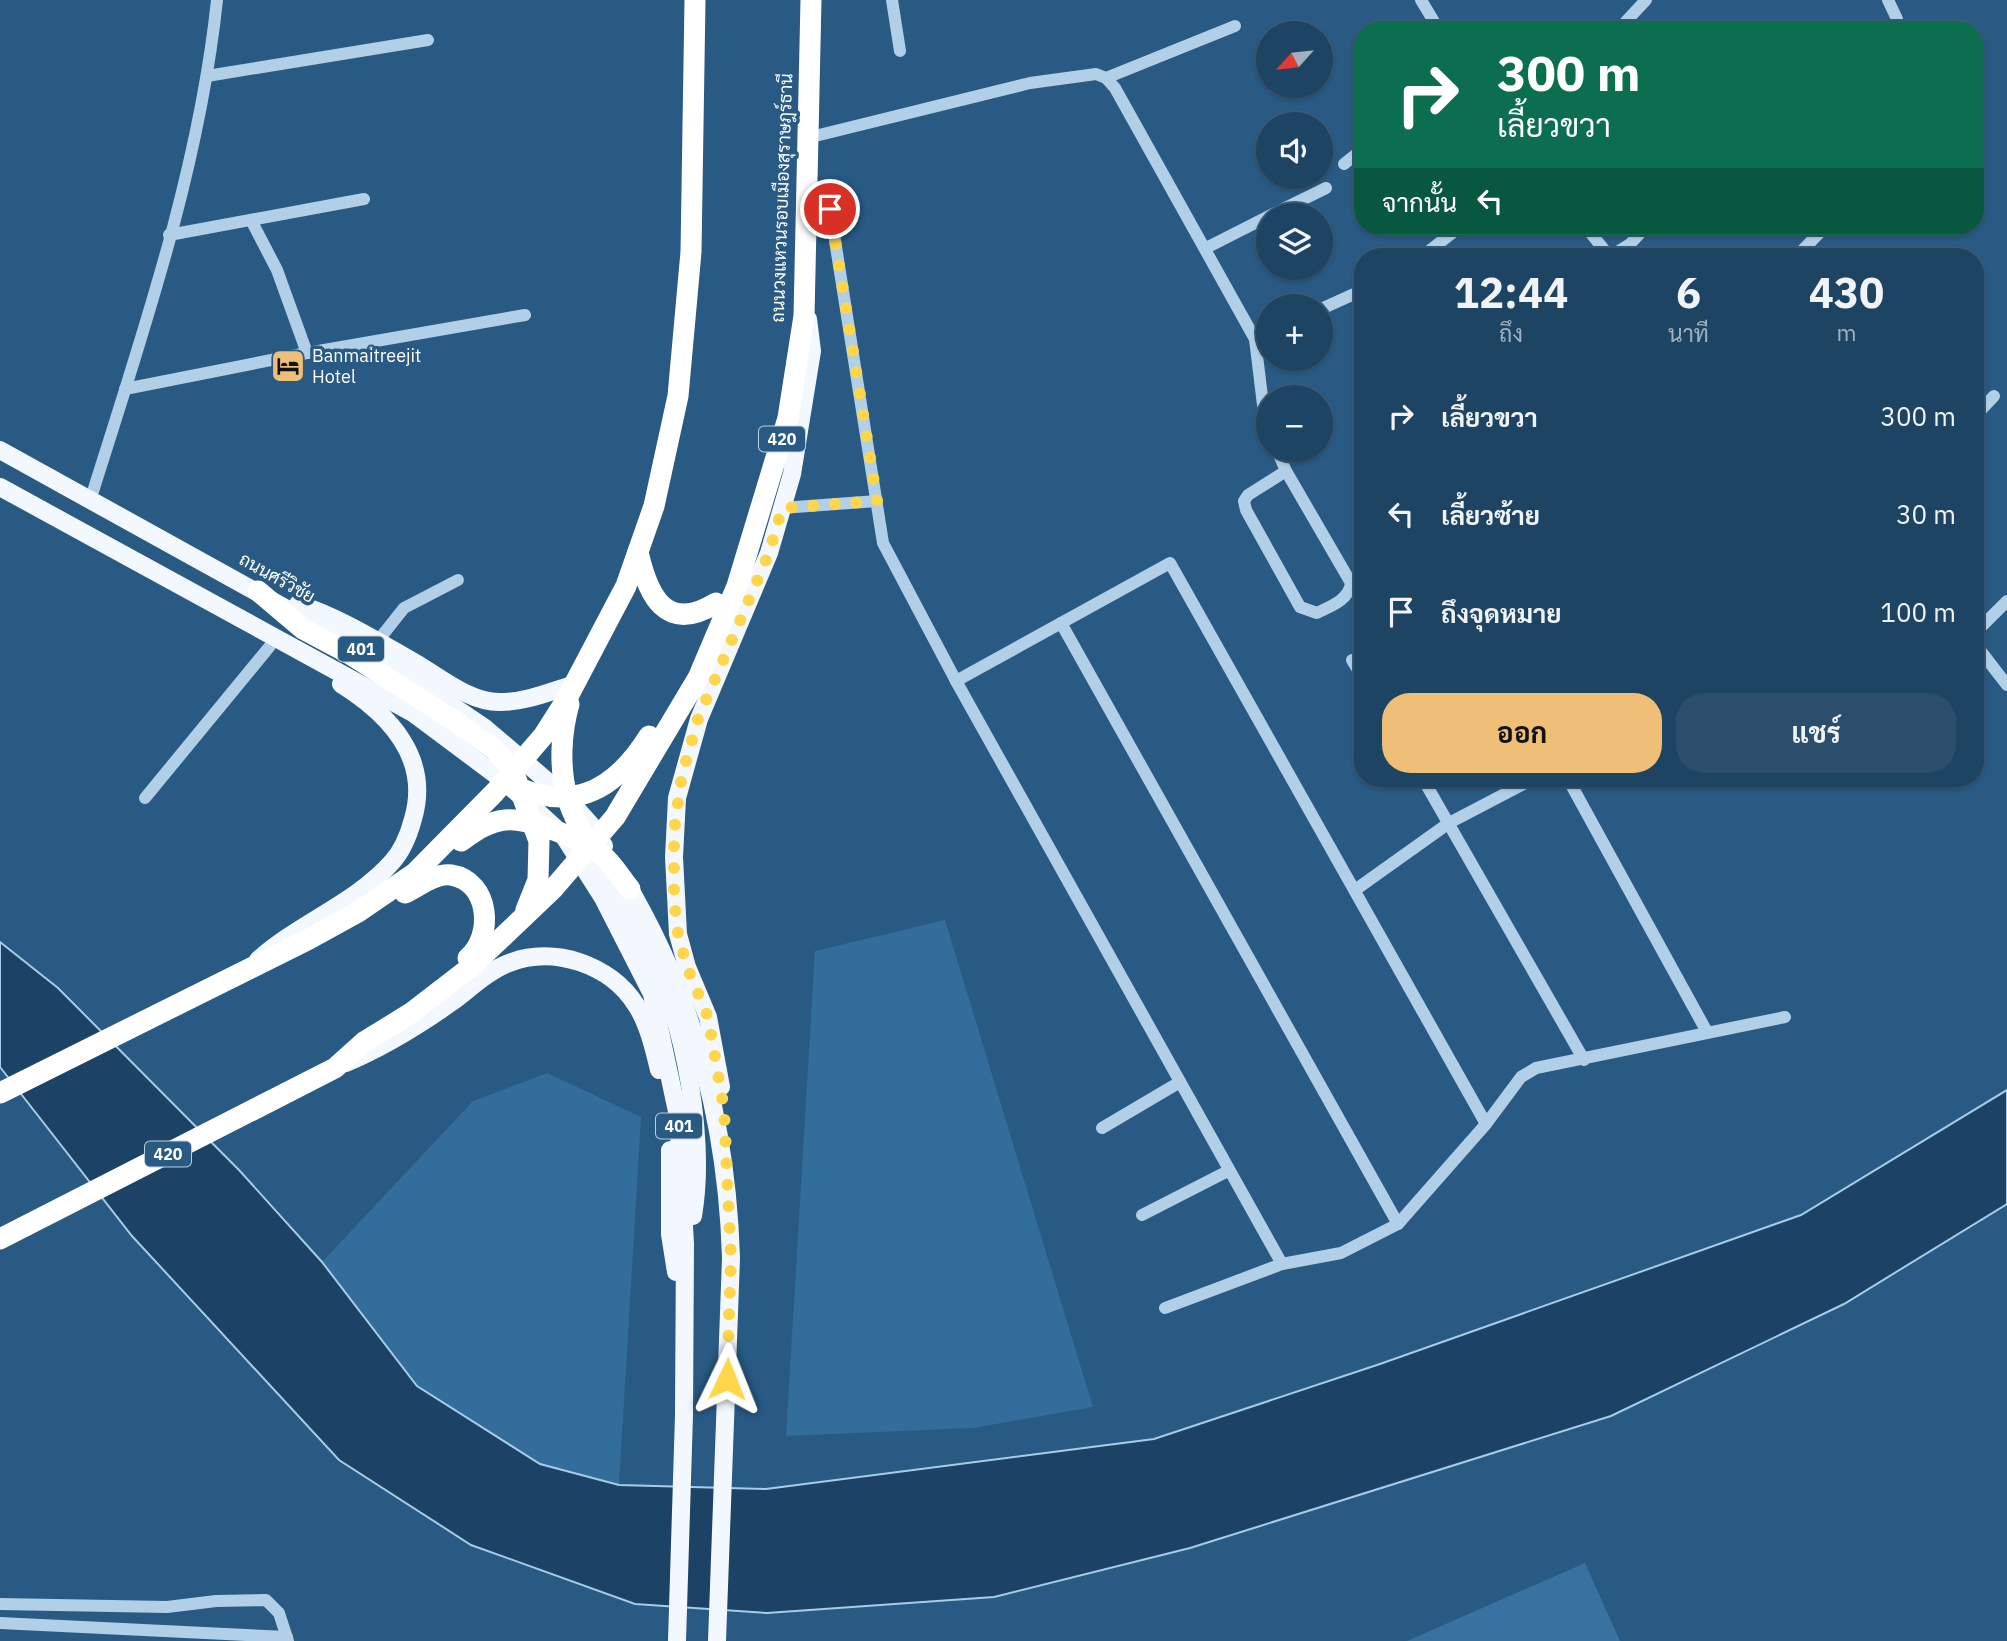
<!DOCTYPE html>
<html lang="th">
<meta charset="utf-8">
<style>
body{margin:0;font-family:"IBM Plex Sans",Sarabun,sans-serif;background:#2b4e6c;color:#f1f3f6;height:100vh;display:flex;flex-direction:column;font-size:26px;white-space:nowrap}
*{box-sizing:border-box;margin:0}
p{font-size:23px;color:#a1b0be}
.icon{flex:none;width:38px;height:38px;fill:none;stroke:currentColor;stroke-width:2;stroke-linecap:round;stroke-linejoin:round}
.map{position:relative;flex:1;overflow:hidden}
.side{position:absolute;left:1354px;top:248px;width:630px;height:539px;display:flex;flex-direction:column;background:#1e4463;border-radius:28px;box-shadow:0 2px 5px #0004,0 0 0 2px #3c5c78}
.side>*{flex:none}
.guide{position:absolute;left:1354px;top:21px;width:630px;height:214px;border-radius:28px;box-shadow:0 2px 5px #0004,0 0 0 2px #3c5c78;background:#0b6e4f;color:#fff;overflow:hidden}
.needle{width:46px;rotate:243deg}
.controls{position:absolute;left:1256px;top:21px;display:grid;gap:14px}
.controls a{display:grid;place-items:center;width:77px;height:77px;border-radius:50%;background:#1e4463;box-shadow:0 2px 5px #0004,0 0 0 2px #3c5c78;font-size:35px}
.pin{position:absolute;display:grid;place-items:center;width:60px;height:60px;color:#fff;margin:-30px;border:4px solid #fff;border-radius:50%;box-shadow:0 2px 7px #0007}
.me{position:absolute;width:77px;margin:-38px;rotate:2deg;stroke-linejoin:round;filter:drop-shadow(0 0 5px #0008)}
.turn{display:flex;align-items:center;gap:24px;height:147px;padding:0 28px;font-size:32px}
.turn .icon{width:91px;height:91px;stroke-width:2.5}
.turn b{display:block;font-size:49px;line-height:60px}
.then{display:flex;align-items:center;height:66px;padding:0 28px;background:#0003;gap:14px;font-size:26px}
.eta{display:flex;justify-content:space-evenly;align-items:center;height:119px;text-align:center}
.eta b{font-size:42px;font-weight:700;line-height:49px}
.button{display:flex;gap:14px;margin-top:auto;padding:14px 28px}
.button a{flex:1;height:80px;border-radius:28px;background:#efbf78;color:#111;font-size:28px;font-weight:700;line-height:80px;text-align:center}
.button a+a{background:#2b4e6c;color:#f1f3f6}
ul{padding:0;list-style:none}
li{display:flex;align-items:center;gap:21px;height:98px;padding:0 28px}
li div{flex:1}
li b{display:block;font-size:26px}
li em{font-style:normal}
.map>svg:first-child{display:block}
</style>
<div class="map">
<svg width="2007" height="1641" viewBox="0 0 2007 1641">
<rect width="100%" height="100%" fill="#285a84"/>
<g fill="#326d9b">
<polygon points="945,920 1093,1407 973,1428 786,1436 815,951"/>
<polygon points="547,1073 641,1117 619,1485 540,1464 417,1386 322,1262 473,1101"/>
</g>
<polygon fill="#1c4365" stroke="#a6cce7" stroke-width="2" points="0,942 58,988 239,1170 322,1262 417,1386 540,1464 619,1485 766,1489 1154,1439 1380,1364 1801,1215 2007,1090 2007,1204 1844,1304 1611,1416 1190,1548 994,1597 767,1613 635,1604 471,1545 339,1460 132,1236 0,1067"/>
<polygon fill="#3872a0" points="1585,1563 1620,1641 1407,1641"/>
<g fill="none" stroke-linecap="round" stroke-linejoin="round">
<g stroke="#b1d0e7" stroke-width="12">
<polyline points="892,0 900,51"/>
<polyline points="1421,0 1439,30"/>
<polyline points="1888,0 1897,19"/>
<polyline points="1618,30 1646,0"/>
<polyline points="207,76 428,40"/>
<polyline points="1106,78 1235,26"/>
<polyline points="807,138 1030,83 1096,74 1106,78 1115,88 1255,339 1263,405 1269,427"/>
<polyline points="1344,164 1363,149"/>
<polyline points="806,211 830,209 883,543 956,681 1282,1264"/>
<polyline points="1271,215 1326,188"/>
<polyline points="251,220 277,270 307,353"/>
<polyline points="1585,226 1610,257"/>
<polyline points="169,235 364,199"/>
<polyline points="1206,248 1269,216"/>
<polyline points="1424,255 1461,226"/>
<polyline points="1609,257 1630,244 1647,226"/>
<polyline points="1796,257 1826,226"/>
<polyline points="1321,309 1363,290"/>
<polyline points="1255,339 1269,333"/>
<polyline points="125,389 307,353 525,315"/>
<polyline points="1976,415 1994,396"/>
<path d="M1277,450L1286,471L1248,495L1244,501L1246,510L1300,607L1317,613C1331,606 1349,600 1351,583L1286,471"/>
<path d="M90,501C141,338 199,171 217,0"/>
<polyline points="782,508 877,501"/>
<polyline points="1061,623 1398,1224"/>
<polyline points="1976,632 2007,601"/>
<polyline points="377,642 404,608 458,580"/>
<polyline points="1976,645 2007,685"/>
<polyline points="1352,660 1363,678"/>
<polyline points="956,681 1170,563 1486,1124"/>
<polyline points="1423,779 1584,1060"/>
<polyline points="1568,779 1707,1032"/>
<polyline points="145,798 270,646"/>
<polyline points="1355,890 1449,823 1533,779"/>
<polyline points="1102,1128 1180,1082"/>
<polyline points="1142,1215 1228,1171"/>
<polyline points="1165,1308 1282,1264 1341,1253 1398,1224 1486,1124 1521,1077 1536,1068 1785,1017"/>
<polyline points="0,1604 167,1607 216,1601 266,1600 279,1613 288,1641"/>
<polyline points="0,1623 287,1637"/>
</g>
<g stroke="#f3f8fe" stroke-width="18">
<polyline points="0,450 408,676 485,728 567,798 592,826 604,846"/>
<polyline points="0,487 413,713 504,781 563,835 603,898 652,994 678,1116 685,1244 684,1415 677,1641"/>
<path d="M298,604C339,617 377,641 414,662C440,677 470,703 501,702C526,702 552,691 575,684"/>
<path d="M589,847C607,884 631,917 650,954C685,1023 706,1139 693,1216"/>
<path d="M624,879C694,996 727,1121 731,1258L717,1641"/>
<path d="M258,960C299,923 356,903 392,862C403,850 409,834 413,819C431,758 389,714 341,684"/>
<path d="M346,1063C384,1047 418,1026 452,1002C470,989 488,971 509,963C554,945 611,965 636,1005C648,1023 654,1049 659,1070"/>
<polyline points="721,1087 708,1017 687,967 678,934 674,857 677,798 699,719 769,553 792,474 812,351 808,319"/>
<polyline points="670,1150 670,1234 676,1272"/>
</g>
<g stroke="#fff" stroke-width="21">
<path d="M638,552C648,596 666,634 716,603"/>
<polyline points="258,591 303,629 348,653 455,721 495,750 513,771 539,841 538,880 526,910"/>
<path d="M569,704C561,732 559,767 567,796C571,813 582,830 589,847"/>
<path d="M504,781C568,814 612,795 649,736"/>
<path d="M461,841C474,832 487,822 505,820C526,817 586,840 602,855C613,864 621,878 630,889"/>
<path d="M405,893C418,887 435,873 451,875C490,881 494,936 468,958"/>
<polyline points="0,1093 309,939 358,912 415,873 495,792 544,735 565,702 626,586 654,506 678,396 691,252 695,0"/>
<polyline points="0,1239 335,1068 364,1042 411,1013 472,966 553,889 615,817 698,678 737,586 788,418 804,316 811,0"/>
</g>
</g>
<g fill="none" stroke-linecap="round" stroke-linejoin="round">
<polyline stroke="#ffd54a" stroke-width="12" stroke-dasharray="0 21.6" points="727,1379 731,1258 724,1109 708,1017 687,967 678,934 674,899 674,831 682,775 698,719 769,553 782,508 877,501 830,209"/>
</g>
<defs>
<g id="hotel-square" transform="scale(1.75)"><rect x="-9" y="-9" width="18" height="18" rx="4" fill="#efbf78" stroke="#285a84"/><path d="M-6-4.5h1.5V1H6V5H4.5V3h-9V5H-6ZM-4 0a1.8 1.8 0 1 1 3.6 0ZM.5 0V-2.5h3Q6-2.5 6 0Z" fill="#111"/></g>
</defs>
<g fill-rule="evenodd">
<use href="#hotel-square" x="288" y="366"/>
</g>
<g text-anchor="middle" stroke-width="7" stroke-linejoin="round" paint-order="stroke">
<g fill="#285a84" stroke="#beceda" stroke-width="2">
<rect x="759" y="426.5" width="46" height="25" rx="5"/>
<rect x="338" y="636.5" width="46" height="25" rx="5"/>
<rect x="656" y="1113.5" width="46" height="25" rx="5"/>
<rect x="145" y="1141.5" width="46" height="25" rx="5"/>
</g>
<g font-size="16" font-weight="bold" fill="#fff">
<text x="782" y="445">420</text>
<text x="361" y="655">401</text>
<text x="679" y="1132">401</text>
<text x="168" y="1160">420</text>
</g>
<g font-size="18" fill="#fff" stroke="#285a84">
<text transform="translate(782 198) rotate(-88)" y="6">ถนนวงแหวนรอบเมืองสุราษฎร์ธานี</text>
<text transform="translate(277 578) rotate(29)" y="6">ถนนศรีวิชัย</text>
</g>
<g font-size="18" fill="#fff" stroke="#285a84" text-anchor="start">
<text x="312" y="362">Banmaitreejit<tspan x="312" dy="21">Hotel</tspan></text>
</g>
</g>
</svg>
<div class="controls">
<a><svg class="needle" viewBox="-14 -14 28 28"><path d="M0-13l5 13h-10z" fill="#e53935"/><path d="M0 13l5-13h-10z" fill="#a1b0be"/></svg></a>
<a><svg class="icon" aria-label="sound" viewBox="0 0 24 24"><path d="M4 9h4l5-4v14l-5-4H4zM17 9q2 3 0 6"/></svg></a>
<a><svg class="icon" aria-label="layers" viewBox="0 0 24 24"><path d="M12 4l9 5-9 5-9-5zM3 14l9 5 9-5"/></svg></a>
<a>+</a>
<a>−</a>
</div>
<div class="pin" style="left:830px;top:209px;background:#d93025"><svg class="icon" aria-label="arrive" viewBox="0 0 24 24"><path d="M6 21V4h12l-3 4 3 4H6"/></svg></div>
<svg class="me" style="left:727px;top:1379px" viewBox="-20 -20 40 40"><path d="M0-17L14 15 0 8-14 15z" fill="#ffd54a" stroke="#fff" stroke-width="4"/></svg>
<div class="guide">
<div class="turn"><svg class="icon" aria-label="right" viewBox="0 0 24 24"><path d="M7 20v-9h11M14 6l5 5-5 5"/></svg><div><b>300 m</b>เลี้ยวขวา</div></div>
<div class="then">จากนั้น<svg class="icon" aria-label="left" viewBox="0 0 24 24"><path d="M17 20v-9H6M10 6l-5 5 5 5"/></svg></div>
</div>
<section class="side">
<div class="eta">
<div><b>12:44</b><p>ถึง</p></div>
<div><b>6</b><p>นาที</p></div>
<div><b>430</b><p>m</p></div>
</div>
<ul>
<li><svg class="icon" aria-label="right" viewBox="0 0 24 24"><path d="M7 20v-9h11M14 6l5 5-5 5"/></svg><div><b>เลี้ยวขวา</b></div><em>300 m</em></li>
<li><svg class="icon" aria-label="left" viewBox="0 0 24 24"><path d="M17 20v-9H6M10 6l-5 5 5 5"/></svg><div><b>เลี้ยวซ้าย</b></div><em>30 m</em></li>
<li><svg class="icon" aria-label="arrive" viewBox="0 0 24 24"><path d="M6 21V4h12l-3 4 3 4H6"/></svg><div><b>ถึงจุดหมาย</b></div><em>100 m</em></li>
</ul>
<div class="button"><a>ออก</a><a>แชร์</a></div>
</section>
</div>
